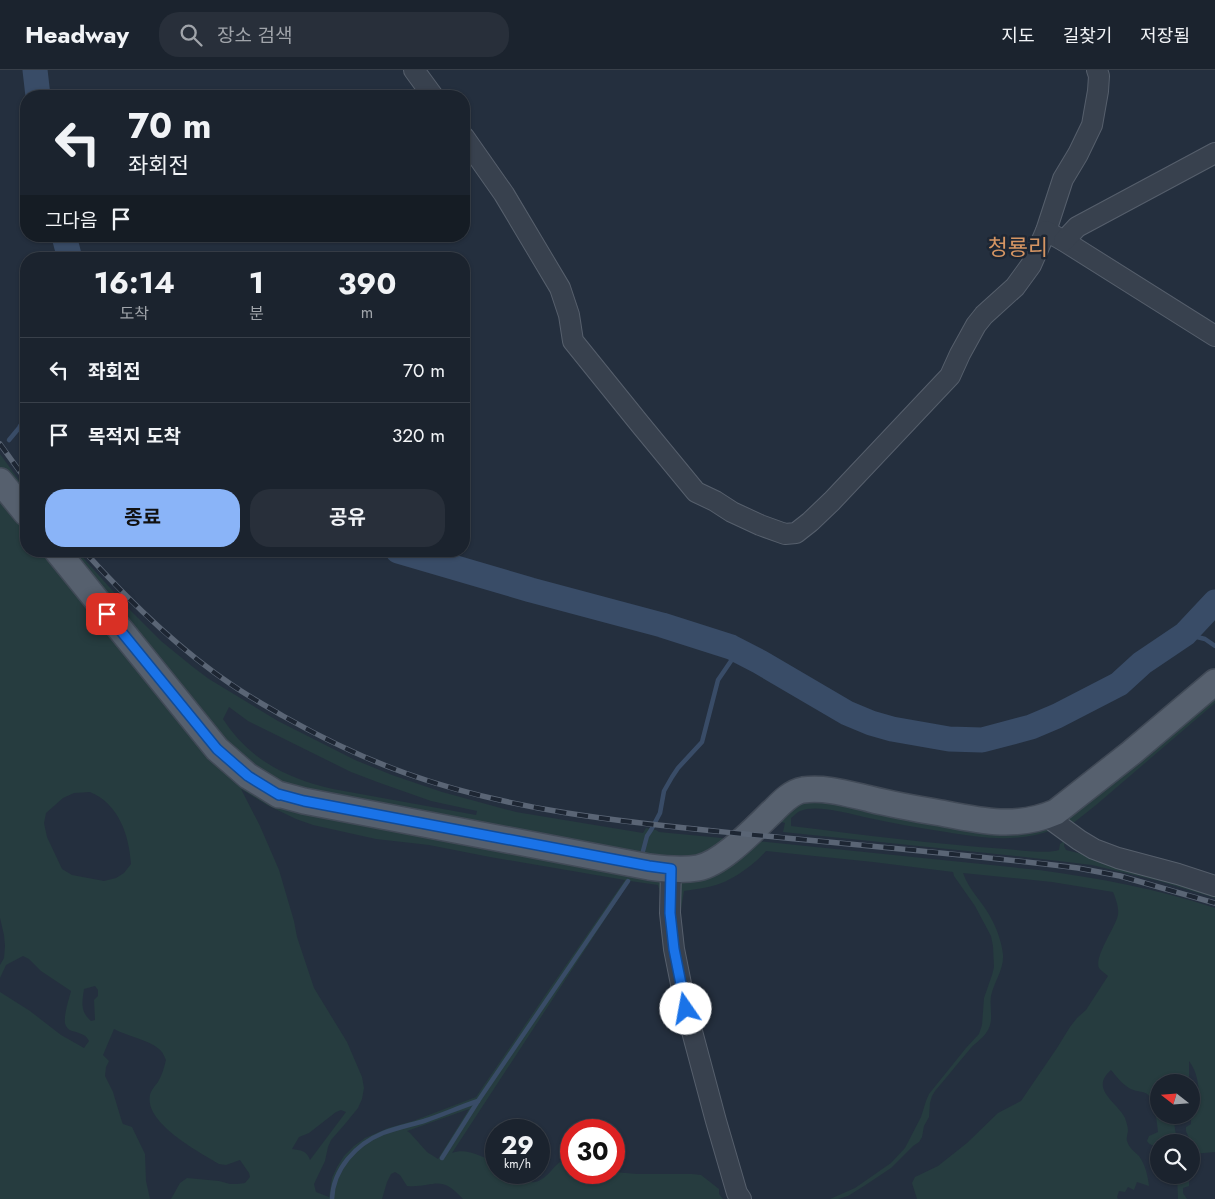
<!DOCTYPE html>
<html lang="ko">
<meta charset="utf-8">
<style>
body{margin:0;font-family:Jost,"Noto Sans KR",sans-serif;background:#282f3a;color:#f1f3f6;height:100vh;display:flex;flex-direction:column;font-size:19px;white-space:nowrap}
*{box-sizing:border-box;margin:0}
p{font-size:16px;color:#a0a4aa}
.icon{flex:none;width:28px;height:28px;fill:none;stroke:currentColor;stroke-width:2;stroke-linecap:round;stroke-linejoin:round}
.map{position:relative;flex:1;overflow:hidden}
.drawer{position:absolute;left:20px;top:182px;width:450px;height:305px;display:flex;flex-direction:column;background:#1b232e;border-radius:20px;box-shadow:0 1px 4px #0004,0 0 0 1px #39404a}
.drawer>*{flex:none}
.guide{position:absolute;left:20px;top:20px;width:450px;height:152px;border-radius:20px;box-shadow:0 1px 4px #0004,0 0 0 1px #39404a;background:#1b232e;color:#f1f3f6;overflow:hidden}
.needle{width:32px;rotate:287deg}
.fabs{position:absolute;left:1150px;top:1004px;display:grid;gap:10px}
.fabs a{display:grid;place-items:center;width:50px;height:50px;border-radius:50%;background:#1b232e;box-shadow:0 1px 4px #0004,0 0 0 1px #39404a;font-size:25px}
.speed{position:absolute;left:485px;top:1049px;display:flex;gap:10px;font-size:25px;font-weight:700;text-align:center}
.speed>*{display:grid;place-content:center;width:65px;height:65px;border-radius:50%;background:#1b232e;box-shadow:0 1px 4px #0004,0 0 0 1px #39404a;line-height:1}
.speed small{font-size:12px;font-weight:400}
.speed .limit{border:8px solid #d22;background:#fff;color:#111}
.pin{position:absolute;display:grid;place-items:center;width:42px;height:42px;color:#fff;margin:-21px;border-radius:10px;box-shadow:0 2px 8px #0006}
.me{position:absolute;width:55px;margin:-28px;rotate:348deg;stroke-linejoin:round;filter:drop-shadow(0 0 4px #0008)}
.turn{display:flex;align-items:center;gap:18px;height:105px;padding:0 25px;font-size:22px}
.turn .icon{width:65px;height:65px;stroke-width:2.5}
.turn b{display:block;font-size:35px;line-height:42px}
.then{display:flex;align-items:center;height:48px;padding:0 25px;background:#0003;gap:10px;font-size:19px}
.eta{display:flex;justify-content:space-evenly;align-items:center;height:85px;text-align:center}
.eta b{font-size:30px;font-weight:700;line-height:35px}
.cta{display:flex;gap:10px;margin-top:auto;padding:10px 25px}
.cta a{flex:1;height:58px;border-radius:20px;background:#8ab4f8;color:#111;font-size:20px;font-weight:700;line-height:58px;text-align:center}
.cta a+a{background:#282f3a;color:#f1f3f6}
ul{padding:0;list-style:none}
li{display:flex;align-items:center;gap:15px;height:65px;padding:0 25px;border-top:1px solid #39404a}
li div{flex:1}
li b{display:block;font-size:19px}
li em{font-style:normal}
header{display:flex;align-items:center;gap:30px;box-sizing:border-box;height:70px;padding:0 25px;background:#1b232e;border-bottom:1px solid #39404a}
header strong{font-size:24px}
nav{display:flex;gap:28px;margin-inline-start:auto;font-size:18px}
.search{width:350px;height:45px;background:#282f3a;display:flex;align-items:center;gap:12px;box-sizing:border-box;padding:0 18px;border-radius:20px;color:#a0a4aa;font-size:19px}
.map>svg:first-child{display:block}
</style>
<header>
<strong>Headway</strong>
<div class="search"><svg class="icon" aria-label="search" viewBox="0 0 24 24"><circle cx="10" cy="10" r="6"/><path d="M15 15l6 6"/></svg>장소 검색</div>
<nav><a>지도</a><a>길찾기</a><a>저장됨</a></nav>
</header>
<div class="map">
<svg width="1215" height="1129" viewBox="0 0 1215 1129">
<rect width="100%" height="100%" fill="#242f3e"/>
<g fill="#263c3f" fill-rule="evenodd">
<polygon points="0,384 26,420 26,430 0,397"/>
<path d="M0,426L26,458V481H45L236,706L662,806L661,826L658,815L630,811L452,1083C466,1077 483,1087 496,1093V1102C501,1103 508,1101 513,1103C523,1106 529,1118 542,1109C549,1105 553,1097 560,1092L571,1093V1102H614L637,1104H692L701,1105L719,1119V1124L723,1129H463C439,1103 436,1118 407,1116L400,1105L395,1102L391,1104L387,1112L382,1129H171L180,1113L187,1108L219,1111L230,1114H237L245,1113L250,1107L249,1103L240,1090L226,1095L219,1094C199,1082 144,1053 150,1025C151,1020 155,1016 158,1012C162,1005 164,998 166,990C164,986 163,982 159,979C147,969 129,967 114,959L103,985L109,991L106,997L105,1006L113,1022L122,1052L123,1054L132,1057L145,1084L146,1111L150,1129H0V922L30,941L61,965L84,978L89,971C86,965 82,964 76,962C72,961 68,960 66,956C62,950 69,929 71,921L41,901L29,889L23,886L6,895L0,908V895L4,888L5,876L4,865L0,848ZM241,719L267,735L296,749L313,755L376,769L429,775L490,787L625,810L548,921L476,1027L413,1051L388,1058L365,1068L354,1076L344,1086L337,1097L332,1108L329,1127L316,1122L314,1114L325,1091L328,1077L331,1070L345,1054L358,1038L362,1029L364,1018L362,1007L347,972L314,918L297,867L294,851L279,800L260,756ZM90,722C119,734 129,765 131,794L124,803L116,808L104,811L72,805L62,799L47,767L44,753L46,743L63,728L74,723ZM95,916L98,920V926L94,930L95,950L91,951C80,941 82,933 84,919ZM469,1039L438,1089L427,1082L410,1063L407,1061ZM341,1040L346,1042L310,1090C307,1081 301,1080 292,1079L299,1067L309,1063L336,1042Z"/>
<path d="M69,481H77L128,538L161,571L193,597L209,609L278,651L355,690L392,705L442,722L516,742L643,763L646,758L656,760L659,762L732,769L705,785L673,788L624,781L356,733L280,713L233,682ZM229,637L248,651L351,702L380,713L431,731L477,741L476,745L333,719C287,709 249,689 223,649Z"/>
<polygon points="1215,624 1215,633 1096,735 1067,758 1063,747"/>
<path d="M811,731L1046,757L1052,760C1018,773 981,768 946,762C919,758 891,753 864,747C848,743 815,734 800,741C797,742 794,746 791,748V756C863,765 934,774 1006,779C1018,780 1049,784 1059,780L1060,774L1065,770L1064,776L1066,780L1122,794L1215,820V828L1159,811L1092,795L1025,787L783,762L785,753L778,751L799,734Z"/>
<path d="M756,771L1039,800C1099,808 1158,819 1215,838V1082L1193,1084L1191,1080V1072H1190C1190,1066 1185,1064 1186,1057L1191,1054V1043L1196,1039V1033L1200,1029C1198,1015 1198,1003 1189,991V1012L1169,1011L1168,1012H1159V1034L1154,1036C1148,1017 1142,1025 1129,1018C1122,1014 1116,1006 1111,1000C1089,1019 1117,1032 1125,1048C1126,1051 1128,1057 1128,1060C1128,1063 1126,1068 1127,1071C1129,1078 1135,1082 1139,1086C1145,1094 1148,1106 1149,1116L1137,1112L1134,1120L1128,1117L1125,1122L1119,1121L1117,1127L1118,1129H917L912,1113L915,1107L938,1096L967,1073L998,1043L1021,1031L1057,978L1070,957L1077,948L1086,940L1108,906C1105,903 1101,901 1099,898C1094,887 1115,858 1118,845C1119,838 1116,829 1113,822L1052,812L963,803C969,821 985,834 993,852C998,862 1002,874 1003,885C1004,899 994,912 991,926C989,938 995,952 986,963C982,969 975,973 970,979C958,993 947,1007 935,1021L932,1026L930,1033L929,1047L924,1056L922,1067L919,1072L913,1076L891,1098L864,1116L848,1126L838,1129H830L855,1118L891,1093L905,1078L921,1047L926,1031L929,1024L966,978L979,964L982,955L984,928L992,905L994,897L993,876L991,866L975,836L954,806L953,802L873,792L766,781C755,794 733,810 716,815C706,818 695,819 684,821L681,839V864L692,923L739,1098L747,1121L752,1129H745L680,895L679,809Z"/>
<path d="M1173,1045L1177,1072H1159V1076C1154,1076 1149,1075 1147,1071L1149,1066L1158,1062L1156,1046Z"/>
<polygon points="1177,1105 1189,1105 1189,1116 1183,1118 1183,1123 1187,1129 1178,1129"/>
</g>
<g fill="none" stroke-linecap="round" stroke-linejoin="round">
<g stroke="#394c67" stroke-width="4.5">
<polyline points="9,370 19,358 26,346"/>
<polyline points="1185,564 1205,569 1215,576"/>
<polyline points="643,781 647,766 651,760 660,743 664,721 672,707 678,698 702,672 718,610 733,588 731,577"/>
<polyline points="442,1088 478,1031 628,811"/>
<path d="M332,1129C333,1099 356,1074 383,1063C396,1058 410,1055 424,1051C442,1045 460,1037 478,1031"/>
</g>
<g stroke="#394c67" stroke-width="25">
<polyline points="35,0 38,26"/>
<polyline points="64,166 70,189"/>
<polyline points="398,481 531,520 662,555 731,577 760,592 847,643 871,653 892,659 949,669 982,670 1031,657 1057,646 1119,614 1142,593 1185,564 1215,532"/>
</g>
<g stroke="#565f6c" stroke-width="22">
<g id="minor">
<polyline points="414,0 433,26"/>
<polyline points="464,67 504,124 560,218 569,245 573,271 640,354 696,422 715,431 732,442 760,455 785,464 796,463 810,452 832,431 950,306 960,284 976,255 984,245 1015,217 1031,195 1046,161 1063,109 1078,84 1092,55 1098,21 1099,6 1097,0"/>
<polyline points="1046,161 1064,171 1215,266"/>
<polyline points="1064,171 1077,157 1215,83"/>
<polyline points="1046,746 1079,770 1094,779 1118,788 1178,804 1215,816"/>
<polyline points="671,799 670,843 674,879 686,939 716,1051 737,1123 741,1129"/>
</g>
</g>
<g stroke="#414a57" stroke-width="28">
<g id="major">
<polyline points="0,411 26,443"/>
<path d="M57,481L217,679L248,706L279,725L278,724L304,731L649,797C665,799 682,801 698,798C723,793 755,758 773,741C781,733 791,722 803,720C826,717 848,724 870,729C894,735 917,739 941,743C981,751 1017,759 1056,742L1131,683L1215,612"/>
</g>
</g>
<use href="#minor" stroke="#38414e" stroke-width="20"/>
<use href="#major" stroke="#56606e" stroke-width="25"/>
<g stroke="#5a6575" stroke-width="5.5">
<g id="rail">
<polyline points="0,374 26,410"/>
<path d="M84,481C129,531 177,578 232,615C248,626 266,636 283,646C322,668 363,688 405,703C511,741 623,752 734,763C849,774 964,784 1078,798L1120,806L1215,833"/>
</g>
</g>
<use href="#rail" stroke="#1d2633" stroke-width="4" stroke-dasharray="11" stroke-linecap="butt"/>
</g>
<g fill="none" stroke-linecap="round" stroke-linejoin="round">
<g stroke="#114b97" stroke-width="12">
<polyline id="route" points="107,544 217,679 248,706 279,725 278,724 304,731 649,796 671,799 670,843 674,879 686,939"/>
</g>
<use href="#route" stroke="#1a73e8" stroke-width="9"/>
</g>
<g text-anchor="middle" stroke-width="5" stroke-linejoin="round" paint-order="stroke">
<g font-size="22" fill="#d59563" stroke="#1d2633">
<text x="1018" y="185">청룡리</text>
</g>
</g>
</svg>
<div class="fabs">
<a><svg class="needle" viewBox="-14 -14 28 28"><path d="M0-13l5 13h-10z" fill="#e53935"/><path d="M0 13l5-13h-10z" fill="#a0a4aa"/></svg></a>
<a><svg class="icon" aria-label="search" viewBox="0 0 24 24"><circle cx="10" cy="10" r="6"/><path d="M15 15l6 6"/></svg></a>
</div>
<div class="speed"><div>29<small>km/h</small></div><div class="limit">30</div></div>
<div class="pin" style="left:107px;top:544px;background:#d93025"><svg class="icon" aria-label="arrive" viewBox="0 0 24 24"><path d="M6 21V4h12l-3 4 3 4H6"/></svg></div>
<svg class="me" style="left:686px;top:939px" viewBox="-20 -20 40 40"><circle r="19" fill="#fff"/><path d="M0-13L10 11 0 6-10 11z" fill="#1a73e8"/></svg>
<div class="guide">
<div class="turn"><svg class="icon" aria-label="left" viewBox="0 0 24 24"><path d="M17 20v-9H6M10 6l-5 5 5 5"/></svg><div><b>70 m</b>좌회전</div></div>
<div class="then">그다음<svg class="icon" aria-label="arrive" viewBox="0 0 24 24"><path d="M6 21V4h12l-3 4 3 4H6"/></svg></div>
</div>
<section class="drawer">
<div class="eta">
<div><b>16:14</b><p>도착</p></div>
<div><b>1</b><p>분</p></div>
<div><b>390</b><p>m</p></div>
</div>
<ul>
<li><svg class="icon" aria-label="left" viewBox="0 0 24 24"><path d="M17 20v-9H6M10 6l-5 5 5 5"/></svg><div><b>좌회전</b></div><em>70 m</em></li>
<li><svg class="icon" aria-label="arrive" viewBox="0 0 24 24"><path d="M6 21V4h12l-3 4 3 4H6"/></svg><div><b>목적지 도착</b></div><em>320 m</em></li>
</ul>
<div class="cta"><a>종료</a><a>공유</a></div>
</section>
</div>
